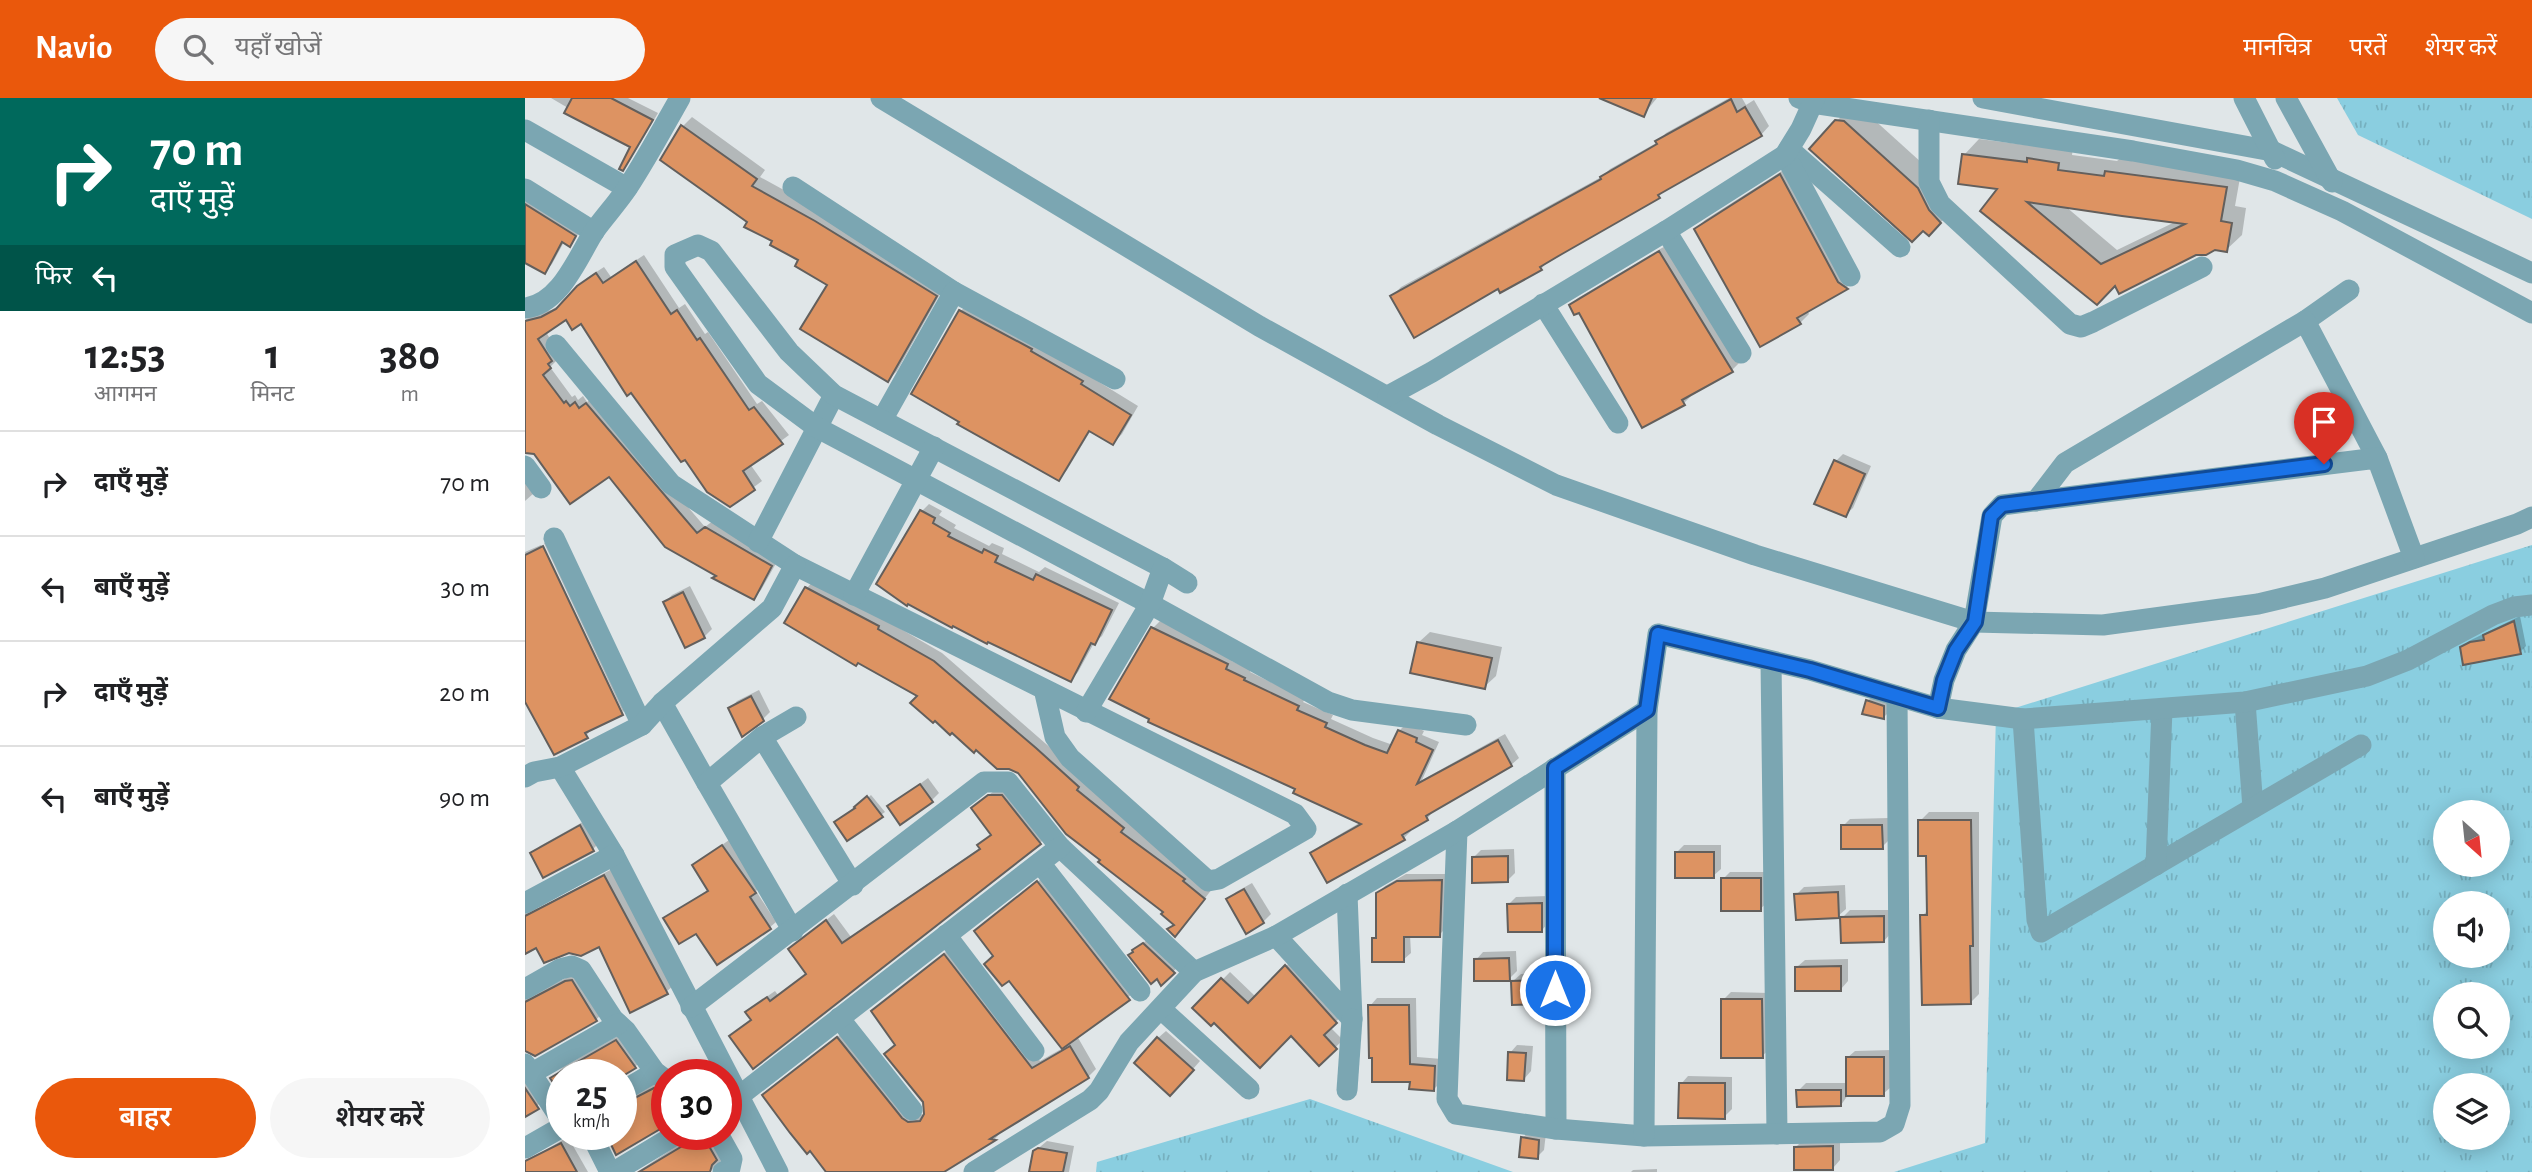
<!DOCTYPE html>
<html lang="hi">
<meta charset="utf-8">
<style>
body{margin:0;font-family:"Alegreya Sans","Noto Sans Devanagari",sans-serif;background:#f6f6f6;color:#202124;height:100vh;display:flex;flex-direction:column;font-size:26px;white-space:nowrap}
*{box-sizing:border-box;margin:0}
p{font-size:23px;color:#757577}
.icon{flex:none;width:38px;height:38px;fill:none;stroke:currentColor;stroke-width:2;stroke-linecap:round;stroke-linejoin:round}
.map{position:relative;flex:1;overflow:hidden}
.panel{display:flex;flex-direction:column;background:#fff;width:525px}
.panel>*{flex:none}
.banner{background:#00695c;color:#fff;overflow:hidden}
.needle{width:46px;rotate:153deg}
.tools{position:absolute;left:1908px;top:702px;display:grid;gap:14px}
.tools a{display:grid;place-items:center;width:77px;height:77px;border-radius:50%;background:#fff;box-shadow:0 4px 18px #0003;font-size:35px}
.speed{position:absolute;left:21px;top:961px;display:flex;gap:14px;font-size:35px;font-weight:700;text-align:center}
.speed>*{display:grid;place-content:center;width:91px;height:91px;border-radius:50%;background:#fff;box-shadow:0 4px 18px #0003;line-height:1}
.speed small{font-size:18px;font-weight:400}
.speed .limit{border:10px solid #d22;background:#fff;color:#111}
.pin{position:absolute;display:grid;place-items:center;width:60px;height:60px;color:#fff;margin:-72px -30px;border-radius:50% 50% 50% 0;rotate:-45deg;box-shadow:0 0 7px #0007}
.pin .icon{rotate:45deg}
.me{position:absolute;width:77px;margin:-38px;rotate:0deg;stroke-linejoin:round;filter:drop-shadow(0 0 5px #0008)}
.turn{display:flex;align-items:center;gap:24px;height:147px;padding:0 35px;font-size:32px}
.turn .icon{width:91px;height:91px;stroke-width:2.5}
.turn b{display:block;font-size:49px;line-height:60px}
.then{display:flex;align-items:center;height:66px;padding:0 35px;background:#0003;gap:14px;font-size:26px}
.eta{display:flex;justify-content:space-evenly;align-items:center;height:119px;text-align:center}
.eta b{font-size:42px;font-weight:600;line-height:49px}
.cta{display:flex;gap:14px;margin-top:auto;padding:14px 35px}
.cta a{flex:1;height:80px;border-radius:42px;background:#ea580c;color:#fff;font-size:28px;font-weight:600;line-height:80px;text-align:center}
.cta a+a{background:#f6f6f6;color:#202124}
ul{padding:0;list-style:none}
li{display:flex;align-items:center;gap:21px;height:105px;padding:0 35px;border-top:2px solid #e0e0e0}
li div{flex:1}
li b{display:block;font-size:26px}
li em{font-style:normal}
header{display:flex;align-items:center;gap:42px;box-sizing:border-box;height:98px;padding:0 35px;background:#ea580c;color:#fff}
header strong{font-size:33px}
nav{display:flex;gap:38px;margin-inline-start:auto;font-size:24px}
.search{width:490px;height:63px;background:#f6f6f6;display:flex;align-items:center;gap:18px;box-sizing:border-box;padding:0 24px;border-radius:38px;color:#757577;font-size:26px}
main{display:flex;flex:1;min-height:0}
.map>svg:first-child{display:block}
</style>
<header>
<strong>Navio</strong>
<div class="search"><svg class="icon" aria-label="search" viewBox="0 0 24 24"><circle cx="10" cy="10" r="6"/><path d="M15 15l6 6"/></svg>यहाँ खोजें</div>
<nav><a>मानचित्र</a><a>परतें</a><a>शेयर करें</a></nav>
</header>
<main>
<section class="panel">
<div class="banner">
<div class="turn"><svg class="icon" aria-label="right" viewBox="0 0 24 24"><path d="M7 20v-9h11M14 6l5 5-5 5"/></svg><div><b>70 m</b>दाएँ मुड़ें</div></div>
<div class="then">फिर<svg class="icon" aria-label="left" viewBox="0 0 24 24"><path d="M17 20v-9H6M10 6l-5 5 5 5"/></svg></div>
</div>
<div class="eta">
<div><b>12:53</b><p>आगमन</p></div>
<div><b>1</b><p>मिनट</p></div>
<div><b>380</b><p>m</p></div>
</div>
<ul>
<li><svg class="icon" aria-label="right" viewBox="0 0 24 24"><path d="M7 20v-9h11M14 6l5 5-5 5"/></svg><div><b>दाएँ मुड़ें</b></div><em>70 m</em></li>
<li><svg class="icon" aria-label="left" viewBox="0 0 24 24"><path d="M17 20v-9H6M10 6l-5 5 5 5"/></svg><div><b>बाएँ मुड़ें</b></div><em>30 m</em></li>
<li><svg class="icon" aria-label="right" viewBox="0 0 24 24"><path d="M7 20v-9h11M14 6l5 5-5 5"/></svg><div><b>दाएँ मुड़ें</b></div><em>20 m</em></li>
<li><svg class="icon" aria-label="left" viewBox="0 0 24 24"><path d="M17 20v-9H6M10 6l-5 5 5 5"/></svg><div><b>बाएँ मुड़ें</b></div><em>90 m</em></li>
</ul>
<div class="cta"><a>बाहर</a><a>शेयर करें</a></div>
</section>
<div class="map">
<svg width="2007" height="1074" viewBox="0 0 2007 1074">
<defs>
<pattern id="grass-tufts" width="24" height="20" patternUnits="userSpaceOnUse" patternTransform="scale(1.75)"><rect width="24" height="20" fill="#8acee0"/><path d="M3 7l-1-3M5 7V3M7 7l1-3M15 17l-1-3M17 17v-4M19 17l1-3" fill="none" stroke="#76b0bf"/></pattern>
</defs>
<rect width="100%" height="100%" fill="#e0e6e8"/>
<g fill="url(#grass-tufts)" fill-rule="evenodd">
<polygon points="1812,0 2007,0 2007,121 1833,37"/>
<path d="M2007,447V1074H1369L1460,1045L1471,616ZM1920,714H1972V766H1920ZM1920,805H1972V858H1920ZM1920,896H1972V948H1920ZM1920,987H1972V1040H1920Z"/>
<polygon points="785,1001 988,1074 571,1074 572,1064"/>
</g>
<g fill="#0003" fill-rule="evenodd">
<polygon points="26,0 103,0 133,15 104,64 98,70 108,48"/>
<polygon points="1080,0 1132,0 1118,17"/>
<polygon points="1204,0 1217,0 1221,7 1229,2 1244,28 1236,37 1142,90 1134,98 1024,162 1016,171 973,189 867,198 876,189 1078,78 1085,71 1133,44 1141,35"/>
<polygon points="1327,7 1334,8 1408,75 1419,97 1419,121 1404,136 1312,23"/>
<polygon points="167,19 240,72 235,79 299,114 419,189 372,273 363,282 304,186 275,162 137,61 158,28"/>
<path d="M1454,41L1516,49L1548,50L1547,57L1592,63L1597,59L1716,74L1710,108L1721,110L1717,137L1701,152L1690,150L1671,156L1590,186L1439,57ZM1540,108L1652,123L1592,152Z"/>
<polygon points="1265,68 1330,181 1322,189 1282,212 1284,216 1275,225 1171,131 1180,122"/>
<polygon points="0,95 57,131 45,147 39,144 27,166 20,174 0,160"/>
<polygon points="1142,147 1214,265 1207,272 1165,295 1166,298 1159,305 1046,207 1053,200"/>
<polygon points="119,157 154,210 160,206 180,236 183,234 232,306 237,303 264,337 225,366 237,383 205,407 56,224 41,220 21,234 33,254 32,262 25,269 47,299 50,297 53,302 58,298 62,304 69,299 180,429 189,422 254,460 236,492 229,500 192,477 85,376 10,355 0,348 0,222 9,216 26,212 39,205 62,180 79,169 86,179"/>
<polygon points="444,204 613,308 597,336 588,345 566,332 542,372 533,381 389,296 436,213"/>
<polygon points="1318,356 1346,368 1328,410 1320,417 1310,364"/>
<polygon points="0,384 9,395 0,403"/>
<polygon points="404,406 417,413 414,417 431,427 429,430 464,448 467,445 479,450 477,456 514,474 520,469 594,505 577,538 569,545 553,574 546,582 397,413"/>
<polygon points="26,442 104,608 98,614 19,445"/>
<polygon points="16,447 95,615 68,629 61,638 0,593 0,454"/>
<polygon points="290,481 417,555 687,791 659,828 644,831 650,825 640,814 577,762 494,674 394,598 262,525 282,490"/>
<polygon points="165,488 187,531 179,539 140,504 147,497"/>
<polygon points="1995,518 2001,548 1995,554 1937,550 1944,543"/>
<polygon points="635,523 709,559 707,563 726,572 725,574 780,601 778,604 808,617 806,621 848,640 868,647 874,633 882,625 899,633 897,637 914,644 897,682 980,636 994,660 986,667 909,712 902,721 885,731 886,733 879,740 787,755 795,748 836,724 772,691 628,530"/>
<polygon points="905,534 977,549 971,578 959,589 893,545"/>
<polygon points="234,592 245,614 238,621 205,611 212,603"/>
<polygon points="1346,600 1362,605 1362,616 1359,619 1342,603"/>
<polygon points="403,680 414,695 406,703 364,709"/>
<polygon points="473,690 484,690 522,738 515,745 206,938 227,921 223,915 230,907 250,893 253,897 283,875 273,844 309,816 326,839 456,749 454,747 467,736 456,703"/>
<polygon points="346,697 360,714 322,741 332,710"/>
<polygon points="1404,714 1454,714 1454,896 1445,905 1397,818 1404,811 1403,756 1395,723"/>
<polygon points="1364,720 1364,742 1357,749 1318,728 1325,721"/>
<polygon points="63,721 75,744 68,751 7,756 15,748"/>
<polygon points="204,742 236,788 231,793 251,824 244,830 171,834 140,820 184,791 169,767"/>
<polygon points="1159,747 1196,747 1196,771 1188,778 1152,754"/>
<polygon points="989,751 990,775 982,783 949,759 956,752"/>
<polygon points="87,771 149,887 141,894 74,846 13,850 0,857 0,807 7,811 15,810"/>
<polygon points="1205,774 1242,774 1243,804 1235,811 1198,781"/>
<polygon points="881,776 924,776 922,829 914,837 885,837 886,855 878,862 848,841 853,836 853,796 860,788"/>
<polygon points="521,777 611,893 552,938 571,971 563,979 473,1034 476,1034 470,1041 418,1074 303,1074 247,990 321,932 384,1013 399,1017 402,1011 372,946 348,913 427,849 515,963 538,950 451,833"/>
<polygon points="727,785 746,816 738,824 703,801 711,794"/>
<polygon points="1320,787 1321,811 1313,818 1271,797 1279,789"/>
<polygon points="1024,798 1024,824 1017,832 984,806 991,799"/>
<polygon points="1325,812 1366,812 1366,835 1359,843 1317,820"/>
<polygon points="627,838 656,866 636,885 609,852"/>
<polygon points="991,853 992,873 984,881 951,862 958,854"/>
<polygon points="768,861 819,916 805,929 818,942 794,965 766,936 689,923 670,910 705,874 731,899"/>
<polygon points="1323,861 1323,883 1316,891 1272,869 1280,862"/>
<polygon points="58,872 82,910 71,922 0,947 0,899"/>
<polygon points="1024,875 1024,897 1017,904 988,883 996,876"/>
<polygon points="1206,894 1244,895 1245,951 1237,958 1198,902"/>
<polygon points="852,900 891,900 892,959 917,961 916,984 908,992 887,982 845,908"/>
<polygon points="103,932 121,957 110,969 96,976 37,976 27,980 38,969"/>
<polygon points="641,933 675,963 653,988 633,940"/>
<polygon points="992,947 1008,948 1006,973 999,981 985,955"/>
<polygon points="1366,952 1366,989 1358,996 1323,997 1316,1007 1273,993 1281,985 1323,985 1322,960 1330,953"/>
<polygon points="0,970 22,1000 0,1017"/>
<polygon points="1163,978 1207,979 1207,1011 1199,1019 1156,986"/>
<polygon points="142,979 142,1025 92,1055 83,1036 96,1036 96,990"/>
<polygon points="1005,1032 1021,1035 1019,1052 1012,1059 998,1040"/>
<polygon points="170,1036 195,1036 196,1063 185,1074 112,1074"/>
<polygon points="43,1039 63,1074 0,1074 0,1064"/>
<polygon points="1315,1041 1315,1062 1308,1070 1271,1049 1278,1042"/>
<polygon points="522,1043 549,1048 544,1074 506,1074 509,1054"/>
<polygon points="1132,1071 1132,1074 1106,1074 1108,1072"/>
</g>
<g fill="#dd9362" stroke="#635f5c" stroke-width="2" fill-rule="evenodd">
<polygon points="47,0 86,0 128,22 98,73 94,71 105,49 39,15"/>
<polygon points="1074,0 1127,0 1119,19"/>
<polygon points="1206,1 1212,14 1220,9 1237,38 1133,97 1135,100 1037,156 1015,169 1017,172 975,195 973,191 889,240 865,198 1076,81 1075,79 1132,46 1130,43"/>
<polygon points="1310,22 1319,23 1393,90 1404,112 1416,125 1404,138 1398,133 1387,144 1284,51"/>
<polygon points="156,27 232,81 227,88 290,123 412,198 363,284 275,231 302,187 270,168 273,162 245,147 247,143 219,129 222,124 135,62"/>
<path d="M1437,56L1502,64V60L1534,65L1533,72L1579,78L1580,73L1702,89L1696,123L1707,125L1702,154L1690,152L1681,157H1671L1594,196L1590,188L1572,207L1455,113L1472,91L1433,86ZM1502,104L1597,118L1660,126L1576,166Z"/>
<polygon points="1255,76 1313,184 1323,191 1272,220 1276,226 1235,249 1169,131"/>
<polygon points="0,106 51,138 45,149 37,144 20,176 0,165"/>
<polygon points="1134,153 1208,274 1157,302 1160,307 1117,330 1054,215 1049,217 1044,207"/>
<polygon points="111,163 146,216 152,212 172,242 175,240 224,312 229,309 258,346 218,373 230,392 205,409 182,394 160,362 156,364 106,295 102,298 56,226 47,232 41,222 13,241 27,263 23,266 26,270 18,277 39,305 41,303 45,308 50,304 54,310 61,305 172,435 180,429 247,468 229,502 187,480 191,478 140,449 84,379 45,406 9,356 0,355 0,223 16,219 31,211 52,188 71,175 78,185"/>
<polygon points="434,212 507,251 506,253 558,283 556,286 606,317 588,347 564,333 534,383 432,326 434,324 386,296"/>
<polygon points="1309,362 1340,376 1321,419 1289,406"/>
<polygon points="395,412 410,420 408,425 425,435 423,438 457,455 459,451 473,458 470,464 508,482 511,476 587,512 570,547 566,545 546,584 463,544 462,546 428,528 427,530 383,506 382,508 351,486"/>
<polygon points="18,448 98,617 60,635 63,640 29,657 0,604 0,457"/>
<polygon points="280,489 354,528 353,531 409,563 511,650 554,689 552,692 599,730 596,734 660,781 658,783 680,801 650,839 642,831 649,827 636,816 638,814 573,764 575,762 541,736 493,675 484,671 472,671 451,652 449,655 427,635 425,637 410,623 408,625 385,605 392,598 333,565 331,568 259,525"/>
<polygon points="158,494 180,540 160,550 138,504"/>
<polygon points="1989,523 1996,556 1938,567 1935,549 1945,544 1959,542 1958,537"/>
<polygon points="626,529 703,566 701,571 720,580 719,582 774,608 772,612 802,625 800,629 840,647 862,655 873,632 892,640 891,644 908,652 892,686 973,642 987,668 901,718 903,722 877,737 880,742 802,785 785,755 836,726 768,695 770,691 623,624 624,621 584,601"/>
<polygon points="892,544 967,560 960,591 885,575"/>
<polygon points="226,598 239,623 217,639 203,610"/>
<polygon points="1341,602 1359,608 1359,621 1337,616"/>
<polygon points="395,686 408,704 375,727 362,708"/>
<polygon points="463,697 477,697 516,746 228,971 204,938 226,922 220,914 242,899 245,903 281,876 263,851 301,822 317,845 455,751 452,747 466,737 446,710"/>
<polygon points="342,698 358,719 322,743 309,724 330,710 329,709"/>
<polygon points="1393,722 1446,722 1448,848 1445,848 1446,906 1397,907 1395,817 1402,817 1401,758 1393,758"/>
<polygon points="55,727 69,753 18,780 5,755"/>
<polygon points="1316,727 1357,727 1358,751 1316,751"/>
<polygon points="197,747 231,795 225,799 246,831 192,867 171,836 154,846 138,820 183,793 167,767"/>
<rect x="1150" y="754" width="39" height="26"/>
<polygon points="983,758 983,784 947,785 947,759"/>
<polygon points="79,777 143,896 105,915 74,849 56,858 44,855 19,865 11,850 0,856 0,818"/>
<rect x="1196" y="780" width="40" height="33"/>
<polygon points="917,782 915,839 879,839 879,864 847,864 847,840 851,840 851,795 872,783"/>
<polygon points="512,783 605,902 537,951 484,883 477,888 459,866 468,858 449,833"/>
<polygon points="719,791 739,825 721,836 701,801"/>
<polygon points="1313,794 1314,820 1271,822 1269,796"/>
<polygon points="1017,805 1017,834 983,834 982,806"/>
<polygon points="1359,818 1359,844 1316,845 1315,819"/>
<polygon points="618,845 650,875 636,888 632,881 626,886 603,857 608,854 607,852"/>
<polygon points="419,856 507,970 545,948 564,980 465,1041 471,1042 419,1074 301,1074 285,1053 282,1056 265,1035 237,997 312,939 377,1020 383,1024 395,1023 399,1016 398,1004 359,956 370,947 346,913"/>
<polygon points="984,860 985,883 949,883 949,861"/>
<polygon points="760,867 812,925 799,937 812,951 794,968 766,938 735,970 689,925 686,928 667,910 696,880 723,905"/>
<polygon points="1316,868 1316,893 1270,893 1270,869"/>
<polygon points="47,882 72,923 10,958 0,953 0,904 40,883"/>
<polygon points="1017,882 1018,906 987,907 986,883"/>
<polygon points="1196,901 1237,901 1238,960 1196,960"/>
<polygon points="843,907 884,907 885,966 910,968 909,993 884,991 885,984 847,984 847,960 844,960"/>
<polygon points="632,939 669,972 645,998 609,965"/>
<polygon points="91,942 111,970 96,979 96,976 40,976 37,973"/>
<polygon points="983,954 1001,955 999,983 982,982"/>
<rect x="1321" y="959" width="38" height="39"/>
<polygon points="37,973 37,998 25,980"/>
<polygon points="1154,985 1200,985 1200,1021 1153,1020"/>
<polygon points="0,990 14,1011 0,1019"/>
<polygon points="129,990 137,995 142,1002 142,1027 91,1057 81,1036 96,1036 96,1007"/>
<polygon points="1271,992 1316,992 1316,1008 1272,1009"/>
<polygon points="169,1036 177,1036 192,1062 187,1067 185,1074 114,1074 159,1047"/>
<polygon points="996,1039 1014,1042 1013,1061 994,1059"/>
<polygon points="36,1045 52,1074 0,1074 0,1063"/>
<polygon points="1308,1048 1308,1072 1269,1072 1269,1049"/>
<polygon points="513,1050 542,1055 538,1074 504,1074 508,1053"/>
</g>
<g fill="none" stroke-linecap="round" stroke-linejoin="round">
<g stroke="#7ba6b2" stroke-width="21">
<polyline points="356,0 734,228 913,327 1031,387 1230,457 1449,524 1578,527 1733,506 1800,490 1992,426 2007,419"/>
<polyline points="1274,0 1287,5 1608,53 1712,72 1750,83 1817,113 2007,215"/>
<polyline points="1458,0 1747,53 2007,175"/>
<polyline points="1719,0 1750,61"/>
<polyline points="1761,0 1807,84"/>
<polyline points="1404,22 1404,84 1415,106 1545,226 1556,229 1568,224 1677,169"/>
<polyline points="0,32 102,90"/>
<polyline points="1264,51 1375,149"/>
<polyline points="1260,57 1325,178"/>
<polyline points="268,89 429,194"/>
<polyline points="0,91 69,134"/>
<polyline points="1141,133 1216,255"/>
<polyline points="1018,206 1093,325"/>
<path d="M0,210C36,206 53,158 70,132C81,117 93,104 103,89C122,60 138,30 155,0"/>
<polyline points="1780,223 1824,192"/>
<polyline points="31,247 146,386 270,467 770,716 781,731 694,781 683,783 545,660 530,639 519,591"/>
<polyline points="863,298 907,274 1141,133 1260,57 1276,31 1290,0"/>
<polyline points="357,322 429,194 590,281"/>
<polyline points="0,368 16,390"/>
<polyline points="1511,403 1540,365 1780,223 1852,360"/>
<polyline points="29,440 117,627"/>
<polyline points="233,444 309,297"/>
<polyline points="638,470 309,297 264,254 186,153 173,147 150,157 150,169 233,286 291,329 625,506 803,604 827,612 941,627"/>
<polyline points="329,497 409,349"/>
<polyline points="1246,563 1252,1036"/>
<polyline points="1720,604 1728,710"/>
<polyline points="137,605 182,685"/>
<polyline points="1413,610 1419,582 1431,552 1449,524 1467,418 1477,407 1852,360 1889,460"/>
<polyline points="561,614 625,506 638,470 662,485"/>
<polyline points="1498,621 1512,822 1516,834 1836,647"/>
<polyline points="237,639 271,619"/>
<polyline points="35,669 89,757 253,1074"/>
<polyline points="1030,670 1031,1031"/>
<polyline points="0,679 9,674 35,669 117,627 137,605 247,510 270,467"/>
<polyline points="932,733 922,1001 931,1016 1031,1031 1119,1038 1355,1034 1369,1026 1375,1007 1372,598"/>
<polyline points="515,765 615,893"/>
<polyline points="1631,767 1637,611"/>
<polyline points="0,805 89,757"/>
<polyline points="268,833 182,685 237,639 328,787"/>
<polyline points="421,837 509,953"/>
<polyline points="751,838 827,921 822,796"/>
<polyline points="0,891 35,871 47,868 56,872 88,921 101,933 130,974 142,983"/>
<polyline points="166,909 459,684 483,684 535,749 669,874"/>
<polyline points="636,911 724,991"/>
<polyline points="314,920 387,1012"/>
<polyline points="0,966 37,1023"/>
<polyline points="7,975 93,926"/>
<polyline points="822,992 827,921"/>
<polyline points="96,994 130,974"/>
<polyline points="213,999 535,749"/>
<polyline points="61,1036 69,1042 85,1074"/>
<polyline points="193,1036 207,1061 205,1070 198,1074"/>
<polyline points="1119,1038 1122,612 1133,536 1285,572 1413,610 1498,621 1720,604 1842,578 1883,562 1968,517 1989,509 2007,507"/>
<polyline points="0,1050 37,1029"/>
<polyline points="89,1074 152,1036"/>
<polyline points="449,1074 565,1002 574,993 604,944 669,874 751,838 932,733 1122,612"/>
</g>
</g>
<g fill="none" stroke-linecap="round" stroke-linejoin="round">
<g stroke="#114b97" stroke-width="18">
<polyline id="route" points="1030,892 1030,670 1122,612 1133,536 1285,572 1413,610 1419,582 1431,552 1450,524 1466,418 1477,407 1799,366"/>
</g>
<use href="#route" stroke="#1a73e8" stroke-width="12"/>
</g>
</svg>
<div class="tools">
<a><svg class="needle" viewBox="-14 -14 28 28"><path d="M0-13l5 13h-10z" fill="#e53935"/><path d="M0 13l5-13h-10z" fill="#757577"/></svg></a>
<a><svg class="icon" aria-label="sound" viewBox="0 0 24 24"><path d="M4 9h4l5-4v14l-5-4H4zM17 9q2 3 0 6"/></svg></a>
<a><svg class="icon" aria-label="search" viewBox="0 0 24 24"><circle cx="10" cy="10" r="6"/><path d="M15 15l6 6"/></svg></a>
<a><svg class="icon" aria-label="layers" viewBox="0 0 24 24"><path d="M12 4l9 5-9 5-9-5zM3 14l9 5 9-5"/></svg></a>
</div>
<div class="speed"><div>25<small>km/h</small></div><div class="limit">30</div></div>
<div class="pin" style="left:1799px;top:366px;background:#d93025"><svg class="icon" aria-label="arrive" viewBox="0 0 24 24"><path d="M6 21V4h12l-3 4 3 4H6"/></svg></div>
<svg class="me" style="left:1030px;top:892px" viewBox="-20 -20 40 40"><circle r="17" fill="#1a73e8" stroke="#fff" stroke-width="3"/><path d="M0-11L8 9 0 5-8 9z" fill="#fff"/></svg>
</div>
</main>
